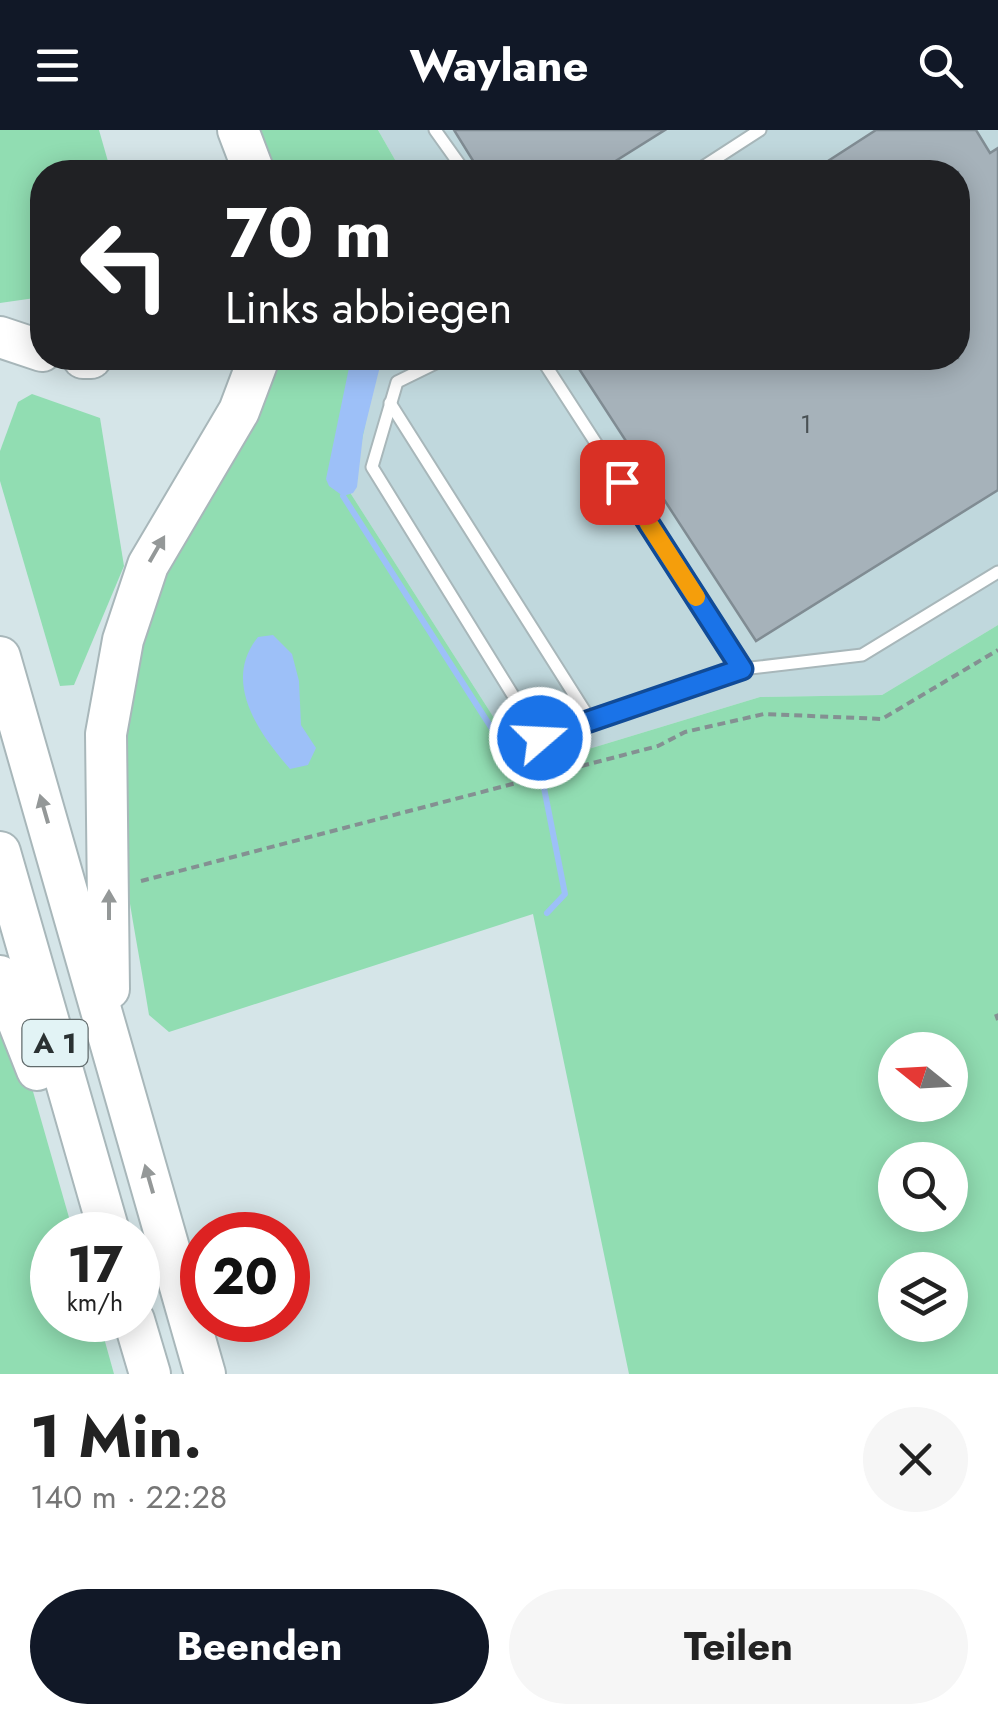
<!DOCTYPE html>
<html lang="de">
<meta charset="utf-8">
<style>
body{margin:0;font-family:Jost,sans-serif;background:#f6f6f6;color:#222;height:100vh;display:flex;flex-direction:column;font-size:38px;white-space:nowrap}
*{box-sizing:border-box;margin:0}
p{font-size:32px;color:#767676}
.icon{flex:none;width:55px;height:55px;fill:none;stroke:currentColor;stroke-width:2;stroke-linecap:round;stroke-linejoin:round}
.map{position:relative;height:1244px;overflow:hidden}
.side{display:flex;flex-direction:column;background:#fff;flex:1}
.side>*{flex:none}
.guide{position:absolute;left:30px;top:30px;width:940px;height:210px;border-radius:40px;box-shadow:0 5px 25px #0003;background:#202124;color:#fff;overflow:hidden}
.needle{width:65px;rotate:288deg}
.fabs{position:absolute;left:878px;top:902px;display:grid;gap:20px}
.fabs a{display:grid;place-items:center;width:90px;height:90px;border-radius:50%;background:#fff;box-shadow:0 5px 25px #0003;font-size:50px}
.speed{position:absolute;left:30px;top:1082px;display:flex;gap:20px;font-size:50px;font-weight:700;text-align:center}
.speed>*{display:grid;place-content:center;width:130px;height:130px;border-radius:50%;background:#fff;box-shadow:0 5px 25px #0003;line-height:1}
.speed small{font-size:25px;font-weight:400}
.speed .limit{border:15px solid #d22;background:#fff;color:#111}
.pin{position:absolute;display:grid;place-items:center;width:85px;height:85px;color:#fff;margin:-42px;border-radius:20px;box-shadow:0 5px 15px #0006}
.me{position:absolute;width:110px;margin:-55px;rotate:71deg;stroke-linejoin:round;filter:drop-shadow(0 0 8px #0008)}
.turn{display:flex;align-items:center;gap:35px;height:210px;padding:0 30px;font-size:45px}
.turn .icon{width:130px;height:130px;stroke-width:2.5}
.turn b{display:block;font-size:70px;line-height:85px}
.round{display:grid;place-items:center;flex:none;width:105px;height:105px;border-radius:52px;background:#f6f6f6}
.overview{display:flex;align-items:center;justify-content:space-between;height:170px;padding:0 30px}
h1{font-size:60px;font-weight:700;line-height:75px}
.button{display:flex;gap:20px;margin-top:auto;padding:20px 30px}
.button a{flex:1;height:115px;border-radius:60px;background:#111827;color:#fff;font-size:40px;font-weight:700;line-height:115px;text-align:center}
.button a+a{background:#f6f6f6;color:#222}
header{display:flex;justify-content:space-between;align-items:center;height:130px;padding:0 30px;background:#111827;color:#fff;font-size:45px;font-weight:700}
.map>svg:first-child{display:block}
</style>
<header><svg class="icon" aria-label="menu" viewBox="0 0 24 24"><path d="M4 6h16M4 12h16M4 18h16"/></svg>Waylane<svg class="icon" aria-label="search" viewBox="0 0 24 24"><circle cx="10" cy="10" r="6"/><path d="M15 15l6 6"/></svg></header>
<div class="map">
<svg width="998" height="1244" viewBox="0 0 998 1244">
<rect width="100%" height="100%" fill="#d5e5e8"/>
<polygon fill="#c0d8dd" points="378,0 998,0 998,495 882,565 760,567 526,638 351,364 379,228 958,228 958,42 402,42"/>
<g fill="#91ddb2" fill-rule="evenodd">
<polygon points="0,0 99,0 111,42 42,42 42,167 0,173"/>
<polygon points="261,0 378,0 402,42 275,42"/>
<path d="M276,228H379L351,364L526,638L760,567L882,565L998,495V1244H629L533,784L169,902L149,885C139,822 126,760 119,696C111,612 130,520 166,444C203,369 256,312 276,228ZM895,920H950V975H895ZM895,1030H950V1085H895ZM895,1140H950V1195H895Z"/>
<polygon points="32,264 100,288 124,436 74,555 60,556 0,351 0,321 18,272"/>
<polygon points="0,880 28,944 74,1105 52,1105 52,1190 99,1190 114,1244 0,1244"/>
</g>
<g fill="#9dc0f8">
<polygon points="351,228 382,228 363,305 357,357 353,363 343,366 329,356 326,349"/>
<path d="M273,505L292,524L299,551L301,595L316,618L308,635L290,639C258,602 222,552 258,507Z"/>
</g>
<g fill="none" stroke-linecap="round" stroke-linejoin="round">
<g stroke="#9dc0f8" stroke-width="6">
<polyline points="343,366 519,641 540,642"/>
<polyline points="544,658 565,764 547,783"/>
</g>
</g>
<g fill="#a6b2ba" stroke="#808c93" stroke-width="2.5">
<polygon points="454,0 665,0 598,42 480,42"/>
<polygon points="876,0 976,0 990,23 998,18 998,360 756,511 572,228 958,228 958,42 811,42"/>
</g>
<g fill="none" stroke-linecap="round" stroke-linejoin="round">
<g stroke="#a8b7ba" stroke-width="15">
<g id="lane">
<polyline points="435,0 465,42"/>
<polyline points="695,42 760,0"/>
<polyline points="446,228 397,252 372,337 540,609 742,539"/>
<polyline points="541,228 742,539 862,525 998,442"/>
<polyline points="390,273 591,591"/>
</g>
</g>
<g stroke="#a8b7ba" stroke-width="44">
<g id="highway">
<polyline points="238,0 254,42"/>
<polyline points="0,207 42,221"/>
<polyline points="83,228 91,228"/>
<polyline points="0,527 205,1244"/>
<polyline points="0,722 110,1105"/>
<polyline points="0,846 37,940"/>
<polyline points="109,859 106,604 123,510 148,435 239,281 259,228"/>
<polyline points="134,1190 150,1244"/>
</g>
</g>
<g stroke="#849092" stroke-width="4" stroke-dasharray="8 5" stroke-linecap="butt">
<polyline points="141,751 658,616 685,602 764,584 882,589 998,520"/>
<polyline points="996,884 998,890"/>
</g>
<use href="#lane" stroke="#fff" stroke-width="11"/>
<use href="#highway" stroke="#fff" stroke-width="40"/>
</g>
<defs><path id="oneway-solid" d="M-6-.8H1V-3.2L6.5 0L1 3.2V.8H-6Z" transform="scale(2.5)"/></defs>
<g fill="#949898">
<use href="#oneway-solid" transform="translate(157 419) rotate(-60)"/>
<use href="#oneway-solid" transform="translate(44 679) rotate(-106)"/>
<use href="#oneway-solid" transform="translate(109 775) rotate(-90)"/>
<use href="#oneway-solid" transform="translate(149 1049) rotate(-106)"/>
</g>
<g fill="none" stroke-linecap="round" stroke-linejoin="round">
<g stroke="#114b97" stroke-width="25">
<polyline id="route" points="540,608 742,539 622,352"/>
</g>
<use href="#route" stroke="#1a73e8" stroke-width="18"/>
<polyline stroke="#f59e0b" stroke-width="18" points="649,394 696,467"/>
</g>
<g text-anchor="middle" stroke-width="10" stroke-linejoin="round" paint-order="stroke">
<g font-size="25" fill="#495154">
<text x="806" y="303">1</text>
</g>
<rect fill="#e2f3f5" stroke="#616b6c" stroke-width="2.5" x="22.5" y="890" width="65" height="46" rx="8"/>
<g font-size="28" font-weight="bold" fill="#2a3132">
<text x="55" y="923">A 1</text>
</g>
</g>
</svg>
<div class="fabs">
<a><svg class="needle" viewBox="-14 -14 28 28"><path d="M0-13l5 13h-10z" fill="#e53935"/><path d="M0 13l5-13h-10z" fill="#767676"/></svg></a>
<a><svg class="icon" aria-label="search" viewBox="0 0 24 24"><circle cx="10" cy="10" r="6"/><path d="M15 15l6 6"/></svg></a>
<a><svg class="icon" aria-label="layers" viewBox="0 0 24 24"><path d="M12 4l9 5-9 5-9-5zM3 14l9 5 9-5"/></svg></a>
</div>
<div class="speed"><div>17<small>km/h</small></div><div class="limit">20</div></div>
<div class="pin" style="left:622px;top:352px;background:#d93025"><svg class="icon" aria-label="arrive" viewBox="0 0 24 24"><path d="M6 21V4h12l-3 4 3 4H6"/></svg></div>
<svg class="me" style="left:540px;top:608px" viewBox="-20 -20 40 40"><circle r="17" fill="#1a73e8" stroke="#fff" stroke-width="3"/><path d="M0-11L8 9 0 5-8 9z" fill="#fff"/></svg>
<div class="guide">
<div class="turn"><svg class="icon" aria-label="left" viewBox="0 0 24 24"><path d="M17 20v-9H6M10 6l-5 5 5 5"/></svg><div><b>70 m</b>Links abbiegen</div></div>
</div>
</div>
<section class="side">
<div class="overview"><div><h1>1 Min.</h1><p>140 m · 22:28</p></div><a class="round"><svg class="icon" aria-label="close" viewBox="0 0 24 24"><path d="M6 6l12 12M18 6L6 18"/></svg></a></div>
<div class="button"><a>Beenden</a><a>Teilen</a></div>
</section>
